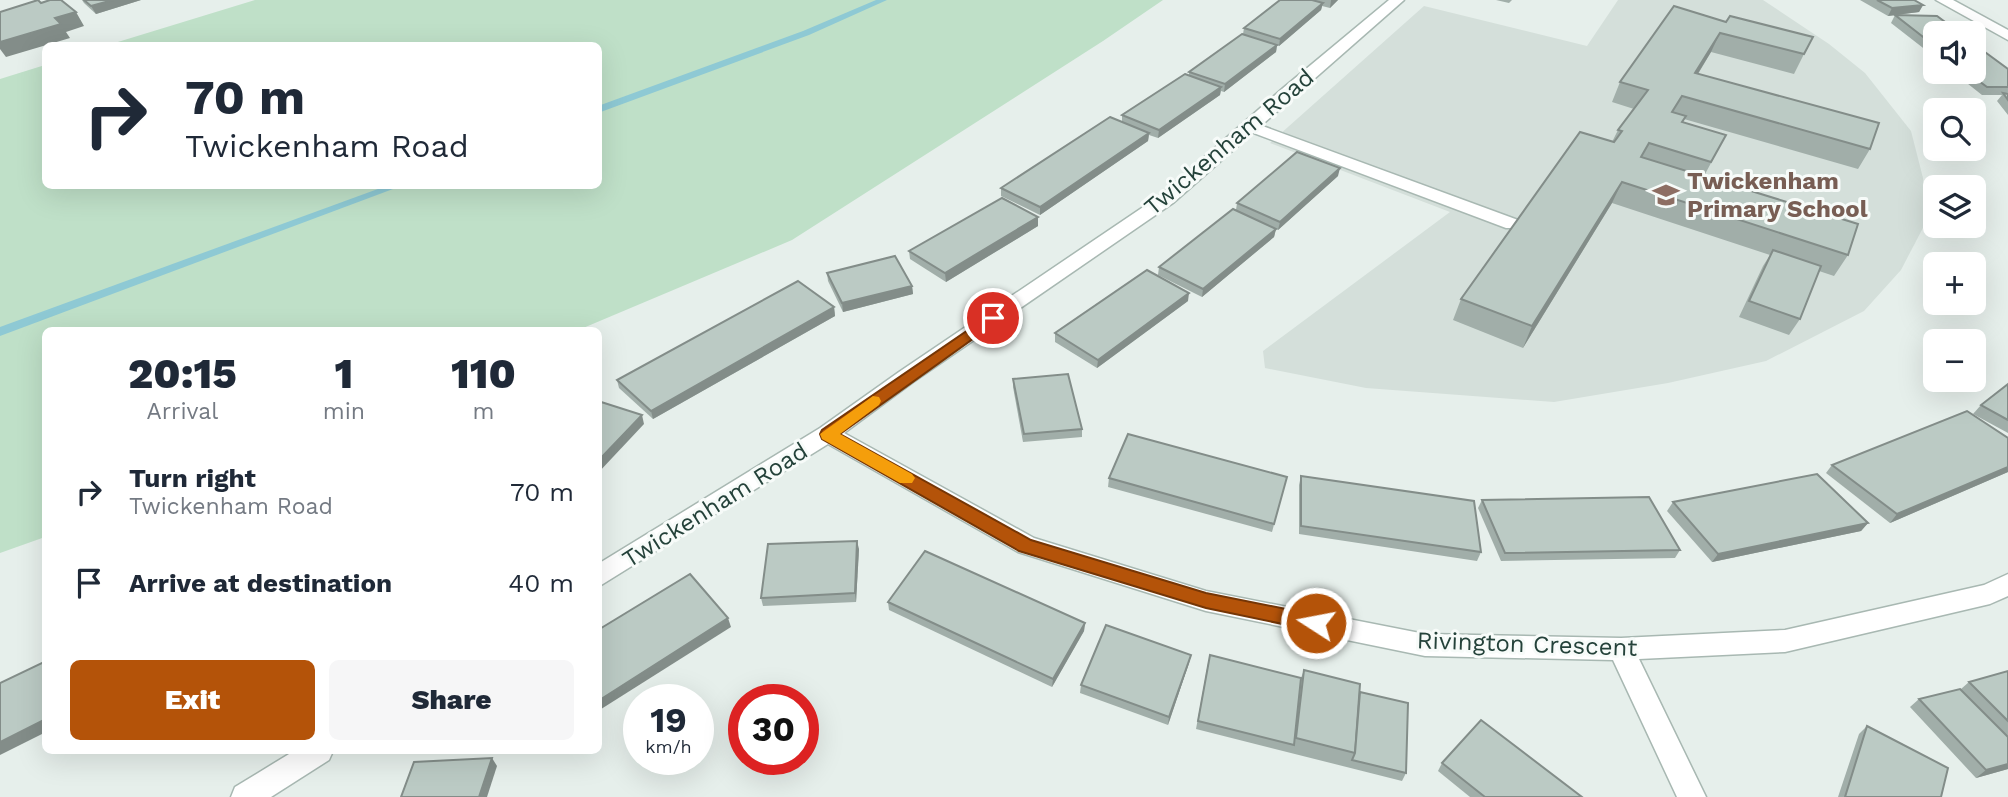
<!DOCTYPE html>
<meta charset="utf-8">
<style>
body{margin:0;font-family:"Work Sans",sans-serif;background:#f6f6f7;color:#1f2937;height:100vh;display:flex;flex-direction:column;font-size:26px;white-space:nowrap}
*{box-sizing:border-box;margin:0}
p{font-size:23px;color:#747a83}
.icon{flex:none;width:38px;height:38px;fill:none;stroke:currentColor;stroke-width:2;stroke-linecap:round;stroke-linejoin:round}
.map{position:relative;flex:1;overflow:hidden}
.panel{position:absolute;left:42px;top:327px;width:560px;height:427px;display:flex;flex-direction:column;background:#fff;border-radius:10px;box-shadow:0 7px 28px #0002}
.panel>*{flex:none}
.top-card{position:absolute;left:42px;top:42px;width:560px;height:147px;border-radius:10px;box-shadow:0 7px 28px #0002;background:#fff;color:#1f2937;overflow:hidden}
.fabs{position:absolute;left:1923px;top:21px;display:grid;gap:14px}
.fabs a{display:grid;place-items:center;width:63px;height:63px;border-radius:10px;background:#fff;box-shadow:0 7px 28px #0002;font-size:35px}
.speed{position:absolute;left:623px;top:684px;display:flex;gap:14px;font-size:35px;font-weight:700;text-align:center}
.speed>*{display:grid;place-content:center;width:91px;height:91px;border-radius:50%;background:#fff;box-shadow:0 7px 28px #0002;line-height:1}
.speed small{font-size:18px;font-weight:400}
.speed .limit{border:10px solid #d22;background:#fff;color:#111}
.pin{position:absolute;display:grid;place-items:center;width:60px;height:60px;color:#fff;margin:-30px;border:4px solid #fff;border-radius:50%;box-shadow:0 2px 7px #0007}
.me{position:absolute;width:77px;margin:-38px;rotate:281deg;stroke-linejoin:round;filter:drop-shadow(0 0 5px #0008)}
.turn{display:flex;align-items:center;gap:24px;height:147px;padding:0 28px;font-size:32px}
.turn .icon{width:91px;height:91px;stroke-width:2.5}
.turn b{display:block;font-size:49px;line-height:60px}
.eta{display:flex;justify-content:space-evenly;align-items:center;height:119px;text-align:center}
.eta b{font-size:42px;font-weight:800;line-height:49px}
.action{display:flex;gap:14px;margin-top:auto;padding:14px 28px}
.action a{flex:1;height:80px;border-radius:10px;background:#b45309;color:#fff;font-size:28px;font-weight:800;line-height:80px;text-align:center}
.action a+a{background:#f6f6f7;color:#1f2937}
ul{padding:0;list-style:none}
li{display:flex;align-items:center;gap:21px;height:91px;padding:0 28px}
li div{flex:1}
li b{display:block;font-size:26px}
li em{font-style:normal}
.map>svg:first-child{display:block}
</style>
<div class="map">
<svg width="2008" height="797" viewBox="0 0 2008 797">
<rect width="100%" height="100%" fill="#e6efeb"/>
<polygon fill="#d4dfda" points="1618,0 1763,0 1829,44 1865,73 1911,131 1923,178 1926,222 1901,270 1864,311 1766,361 1668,383 1554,402 1366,388 1265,368 1263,351 1450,212 1270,143 1424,6 1587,46"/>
<polygon fill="#bfe0c8" points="255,0 1163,0 1103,41 792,240 576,331 46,331 45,537 0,553 0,79 45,65 46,186 598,186 598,46 108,45"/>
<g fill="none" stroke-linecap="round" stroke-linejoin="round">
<g fill="#8ec9d4" fill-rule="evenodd">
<polygon points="876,0 887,0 809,35 598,113 598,106 803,31"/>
<polygon points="386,186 401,186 0,336 0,327"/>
</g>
<g stroke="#a8b8b2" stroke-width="3">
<polygon id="service" points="1249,121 1518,220 1521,224 1518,228 1506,228 1243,129 1241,126"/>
</g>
<g stroke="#a8b8b2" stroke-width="3">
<g id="minor">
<polygon points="1389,0 1404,0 1173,203 913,382 844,433 1034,538 1206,591 1425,634 1621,638 1785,630 1984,585 2008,574 2008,596 1990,604 1785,652 1639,659 1706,797 1677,797 1613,660 1425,656 1206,611 1018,552 828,444 598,587 598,564 820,428 899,372 1161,195 1282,89"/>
<polygon points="1936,0 1953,0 2008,30 2008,40"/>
<polygon points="294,751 333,751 329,760 271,797 231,797 235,787"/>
</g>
</g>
<use href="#service" fill="#fff" fill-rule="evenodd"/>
<use href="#minor" fill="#fff" fill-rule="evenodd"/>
</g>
<g fill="#a1aea9">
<polygon points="82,0 141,0 96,14 84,3"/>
<polygon points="1280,0 1338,0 1330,8 1322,6 1321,10 1279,46 1277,45 1276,52 1224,92 1221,91 1220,95 1158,138 1149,135 1148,141 1040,215 1001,196 1001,188 1122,122 1122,115 1189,75 1189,72 1243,34 1244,28"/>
<polygon points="1496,0 1512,0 1509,3"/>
<polygon points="1860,0 1914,0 1923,5 1919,12 1888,16"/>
<polygon points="1674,6 1804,54 1794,74 1711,52 1698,74 1870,149 1858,169 1684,119 1683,122 1726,135 1704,176 1848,255 1834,276 1819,271 1800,319 1789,335 1739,317 1763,266 1770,255 1612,203 1523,348 1453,320 1461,299 1612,142 1618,130 1634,109 1612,102 1620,82"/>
<polygon points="1895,15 1936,33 1936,58 1891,23"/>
<polygon points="2008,69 2008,115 1997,101 2002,95 1982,95 1953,72 1974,72"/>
<polygon points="1338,176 1278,230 1276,229 1274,237 1202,297 1158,275 1159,267 1236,210 1237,203"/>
<polygon points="1038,217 1038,226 946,282 910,259 909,251"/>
<polygon points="827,273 912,286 913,294 843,312 828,281"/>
<polygon points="1188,301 1097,368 1055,342 1055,333"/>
<polygon points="834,307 835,316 653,419 619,388 617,380"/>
<polygon points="1013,379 1082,429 1082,437 1023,442 1013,387"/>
<polygon points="2008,384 2008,433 1973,414 1981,405"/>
<polygon points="2008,438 2008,472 1890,523 1826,473 1832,465"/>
<polygon points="1301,476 1481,552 1477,561 1299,534 1299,485"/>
<polygon points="1287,477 1272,532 1108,487 1109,478"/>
<polygon points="1482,500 1680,550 1675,558 1501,561 1478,508"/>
<polygon points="1673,502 1868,523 1861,531 1712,562 1667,511"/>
<polygon points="859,549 856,602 763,606 761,598"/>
<polygon points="888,602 1085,623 1084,631 1052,687 889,610"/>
<polygon points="1191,655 1189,663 1168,725 1080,693 1081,685"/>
<polygon points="1208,663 1301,678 1304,670 1360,692 1406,773 1402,781 1196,729"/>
<polygon points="2008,671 2008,769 1976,778 1910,707 1919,699 1961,689 1969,682"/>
<polygon points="1867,726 1941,797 1838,797 1859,734"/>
<polygon points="1442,763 1582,797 1470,797 1438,771"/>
</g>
<g fill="#838d89">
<polygon points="113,0 141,0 96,14 91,6"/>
<polygon points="1331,0 1338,0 1330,8"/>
<polygon points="1323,3 1321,10 1279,46 1280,39"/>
<polygon points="1923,5 1919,12 1888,16 1892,8"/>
<polygon points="76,12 84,26 66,32 70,38 6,57 0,49 0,42 55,18"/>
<polygon points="1720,33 1711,52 1686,93 1695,73"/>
<polygon points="1277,45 1276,52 1224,92 1225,84"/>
<polygon points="1221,87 1220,95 1158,138 1159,130"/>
<polygon points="1149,133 1148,141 1040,215 1040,207"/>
<polygon points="1340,168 1338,176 1278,230 1280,222"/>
<polygon points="1622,182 1612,203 1523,348 1532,326"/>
<polygon points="1038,217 1038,226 946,282 945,273"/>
<polygon points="1276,229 1274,237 1202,297 1203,289"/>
<polygon points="912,286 913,294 843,312 842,303"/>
<polygon points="1189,293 1188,301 1097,368 1098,360"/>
<polygon points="834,307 835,316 653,419 651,411"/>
<polygon points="642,415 644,424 598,473 598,461"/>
<polygon points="2008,467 2008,472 1890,523 1897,514"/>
<polygon points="1868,523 1861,531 1712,562 1718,554"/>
<polygon points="857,541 859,549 856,602 855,593"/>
<polygon points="728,618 731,627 598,711 598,701"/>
<polygon points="1085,623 1084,631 1052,687 1053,679"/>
<polygon points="1191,655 1189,663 1168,725 1169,717"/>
<polygon points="46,719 46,732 0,755 0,742"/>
<polygon points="492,758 497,766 487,797 479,797"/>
<polygon points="2008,764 2008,769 1976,778 1986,770"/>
</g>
<g fill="#bbcac4" stroke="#838d89" stroke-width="2">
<polygon points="38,0 41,3 50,0 61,0 76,12 55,18 61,24 0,42 0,12"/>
<polygon points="84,0 113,0 91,6"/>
<polygon points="1280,0 1312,0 1323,3 1280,39 1244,28"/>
<polygon points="1877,0 1914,0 1923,5 1892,8"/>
<polygon points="1674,6 1726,22 1730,16 1813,37 1804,54 1720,33 1695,73 1879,123 1870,149 1682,96 1672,112 1686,116 1682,122 1726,135 1711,162 1649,143 1641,157 1858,224 1848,255 1622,182 1532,326 1461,299 1580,132 1614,142 1622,131 1618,130 1648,90 1620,82"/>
<polygon points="1895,15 1937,16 1960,33 1936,33 1936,47"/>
<polygon points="1242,34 1277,45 1225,84 1189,72"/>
<polygon points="1974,44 2008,69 2008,87 1987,87 1967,72 1974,72"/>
<polygon points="1185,74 1221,87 1159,130 1122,115"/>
<polygon points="2003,93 2008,94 2008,100"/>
<polygon points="1110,117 1149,133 1040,207 1001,188"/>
<polygon points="1297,152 1340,168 1280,222 1237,203"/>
<polygon points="1002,198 1038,217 945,273 909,251"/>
<polygon points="1233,209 1276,229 1203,289 1159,267"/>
<polygon points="1773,250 1821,266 1800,319 1749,301"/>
<polygon points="895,256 912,286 842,303 827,273"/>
<polygon points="1147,270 1189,293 1098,360 1055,333"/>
<polygon points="798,281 834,307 651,411 617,380"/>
<polygon points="1068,374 1082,429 1024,434 1013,379"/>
<polygon points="2008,384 2008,420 1981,405"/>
<polygon points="598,401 642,415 598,461"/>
<polygon points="1967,411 2008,438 2008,467 1897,514 1832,465"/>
<polygon points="1128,434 1287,477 1274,524 1109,478"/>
<polygon points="1817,474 1868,523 1718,554 1673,502"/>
<polygon points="1301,476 1474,501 1481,552 1301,526"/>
<polygon points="1649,497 1680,550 1505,553 1482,500"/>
<polygon points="857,541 855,593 761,598 768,544"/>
<polygon points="925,551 1085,623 1053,679 888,602"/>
<polygon points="690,574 728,618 598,701 598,630"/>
<polygon points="1106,625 1191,655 1169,717 1081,685"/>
<polygon points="1210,655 1301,678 1294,745 1198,721"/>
<polygon points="46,661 46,719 0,742 0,683"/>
<polygon points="1304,670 1360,684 1355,753 1296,738"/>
<polygon points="2008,671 2008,721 1969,682"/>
<polygon points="1960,689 2008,737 2008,764 1986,770 1919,699"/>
<polygon points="1360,692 1408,703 1406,773 1352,760 1355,753"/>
<polygon points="1481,720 1582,797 1485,797 1442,763"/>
<polygon points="1867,726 1948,768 1941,797 1845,797"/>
<polygon points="492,758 479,797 401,797 414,762"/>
</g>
<polygon fill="#b45309" stroke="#753606" stroke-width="2" points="993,313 1000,318 998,321 840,434 1031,540 1206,593 1316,615 1322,617 1325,623 1322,628 1316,631 1206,608 1019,551 822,439 820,434 822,430"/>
<polygon fill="#f59e0b" points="873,396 879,397 881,401 879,405 840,434 912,474 915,478 912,483 900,483 822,439 820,434"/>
<defs>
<g id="school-bare" transform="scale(2.1)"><path d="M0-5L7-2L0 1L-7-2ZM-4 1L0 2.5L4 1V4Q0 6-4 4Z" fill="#8d6e63" stroke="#f7fbf9" stroke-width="2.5" paint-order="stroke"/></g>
</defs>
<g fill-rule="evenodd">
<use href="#school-bare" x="1666" y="195"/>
</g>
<g text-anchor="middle" stroke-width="6" stroke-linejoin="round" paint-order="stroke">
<g font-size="24" fill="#24423a" stroke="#f7fbf9">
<text transform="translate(1229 142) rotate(-40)" y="8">Twickenham Road</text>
<text transform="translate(715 505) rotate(-32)" y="8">Twickenham Road</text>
<text transform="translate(1527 644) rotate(2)" y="8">Rivington Crescent</text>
</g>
<g font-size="24" font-weight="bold" fill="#785e54" stroke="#f7fbf9" text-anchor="start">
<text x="1687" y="189">Twickenham<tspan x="1687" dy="28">Primary School</tspan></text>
</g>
</g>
</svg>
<div class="fabs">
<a><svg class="icon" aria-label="sound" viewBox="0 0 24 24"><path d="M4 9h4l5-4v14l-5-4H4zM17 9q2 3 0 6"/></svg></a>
<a><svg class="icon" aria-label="search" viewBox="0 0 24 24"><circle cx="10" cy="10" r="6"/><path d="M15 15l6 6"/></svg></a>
<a><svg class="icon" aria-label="layers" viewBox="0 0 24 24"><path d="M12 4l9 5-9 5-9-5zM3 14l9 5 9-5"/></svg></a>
<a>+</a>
<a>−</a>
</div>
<div class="speed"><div>19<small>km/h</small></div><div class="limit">30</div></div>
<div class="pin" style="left:993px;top:318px;background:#d93025"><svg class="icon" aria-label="arrive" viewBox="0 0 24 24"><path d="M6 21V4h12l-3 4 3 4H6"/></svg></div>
<svg class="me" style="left:1316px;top:623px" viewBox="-20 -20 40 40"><circle r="17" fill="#b45309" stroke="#fff" stroke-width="3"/><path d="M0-11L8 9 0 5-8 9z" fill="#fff"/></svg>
<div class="top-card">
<div class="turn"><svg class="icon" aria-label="right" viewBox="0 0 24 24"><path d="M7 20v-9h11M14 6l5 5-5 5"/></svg><div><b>70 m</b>Twickenham Road</div></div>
</div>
<section class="panel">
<div class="eta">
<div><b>20:15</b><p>Arrival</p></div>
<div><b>1</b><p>min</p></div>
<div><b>110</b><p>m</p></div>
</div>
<ul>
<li><svg class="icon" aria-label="right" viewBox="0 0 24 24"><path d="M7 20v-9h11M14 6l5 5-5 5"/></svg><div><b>Turn right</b><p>Twickenham Road</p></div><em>70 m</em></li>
<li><svg class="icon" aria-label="arrive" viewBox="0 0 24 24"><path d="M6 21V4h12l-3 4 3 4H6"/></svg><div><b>Arrive at destination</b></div><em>40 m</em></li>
</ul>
<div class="action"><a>Exit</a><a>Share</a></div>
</section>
</div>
